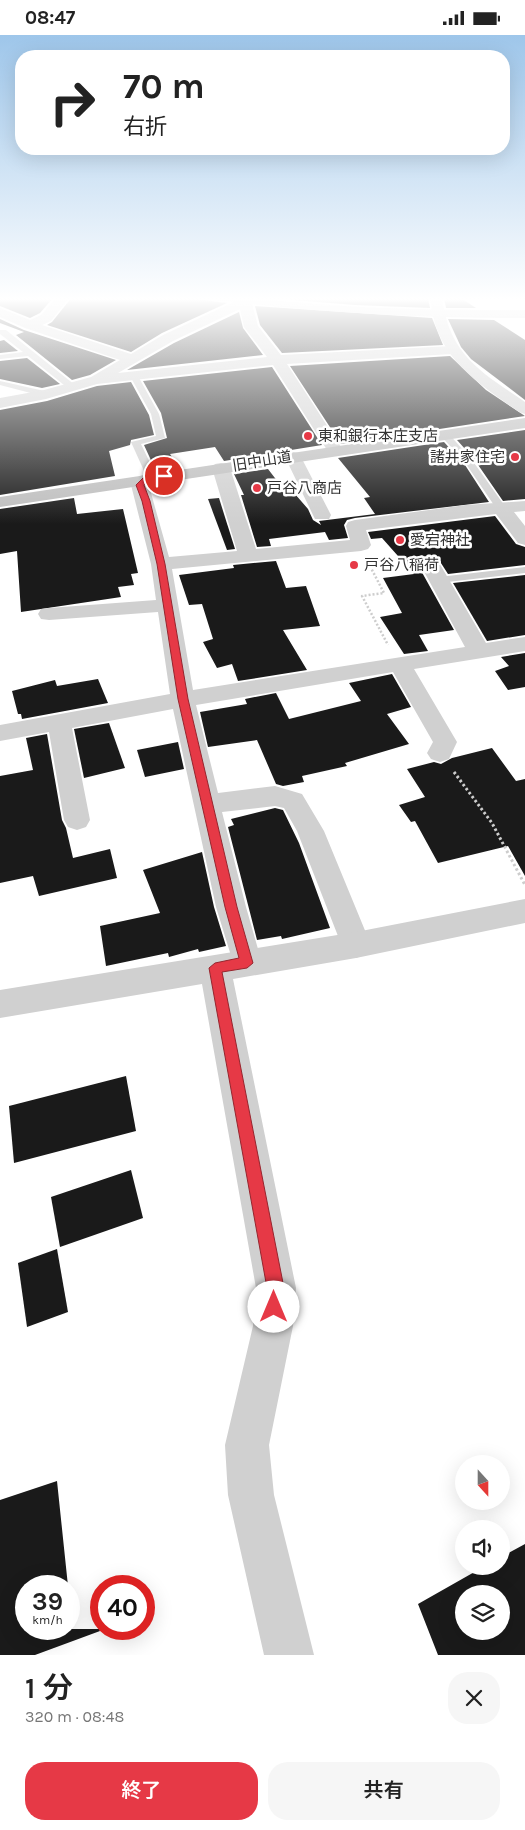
<!DOCTYPE html>
<html lang="ja">
<meta charset="utf-8">
<style>
body{margin:0;font-family:Karla,"Noto Sans JP",sans-serif;background:#f6f6f6;color:#222;height:100vh;display:flex;flex-direction:column;font-size:19px;white-space:nowrap}
*{box-sizing:border-box;margin:0}
p{font-size:16px;color:#767676}
.icon{flex:none;width:28px;height:28px;fill:none;stroke:currentColor;stroke-width:2;stroke-linecap:round;stroke-linejoin:round}
.map{position:relative;height:1620px;overflow:hidden}
.sheet{display:flex;flex-direction:column;background:#fff;flex:1}
.sheet>*{flex:none}
.top-card{position:absolute;left:15px;top:15px;width:495px;height:105px;border-radius:20px;box-shadow:0 5px 20px #0002;background:#fff;color:#222;overflow:hidden}
.needle{width:32px;rotate:159deg}
.buttons{position:absolute;left:455px;top:1420px;display:grid;gap:10px}
.buttons a{display:grid;place-items:center;width:55px;height:55px;border-radius:50%;background:#fff;box-shadow:0 5px 20px #0002;font-size:25px}
.speed{position:absolute;left:15px;top:1540px;display:flex;gap:10px;font-size:25px;font-weight:700;text-align:center}
.speed>*{display:grid;place-content:center;width:65px;height:65px;border-radius:50%;background:#fff;box-shadow:0 5px 20px #0002;line-height:1}
.speed small{font-size:12px;font-weight:400}
.speed .limit{border:8px solid #d22;background:#fff;color:#111}
.pin{position:absolute;display:grid;place-items:center;width:42px;height:42px;color:#fff;margin:-21px;border:2px solid #fff;border-radius:50%;box-shadow:0 1px 5px #0007}
.me{position:absolute;width:55px;margin:-28px;rotate:0deg;stroke-linejoin:round;filter:drop-shadow(0 0 4px #0008)}
.turn{display:flex;align-items:center;gap:18px;height:105px;padding:0 25px;font-size:22px}
.turn .icon{width:65px;height:65px;stroke-width:2.5}
.turn b{display:block;font-size:35px;line-height:42px}
.round{display:grid;place-items:center;flex:none;width:52px;height:52px;border-radius:20px;background:#f6f6f6}
.headline{display:flex;align-items:center;justify-content:space-between;height:85px;padding:0 25px}
h1{font-size:30px;font-weight:600;line-height:38px}
.cta{display:flex;gap:10px;margin-top:auto;padding:10px 25px}
.cta a{flex:1;height:58px;border-radius:20px;background:#e63946;color:#fff;font-size:20px;font-weight:600;line-height:58px;text-align:center}
.cta a+a{background:#f6f6f6;color:#222}
.status{display:flex;justify-content:space-between;align-items:center;height:35px;padding:0 25px;background:#fff;direction:ltr}
.status svg{height:14px;fill:currentColor}
.map>svg:first-child{display:block}
</style>
<div class="status"><b>08:47</b><svg viewBox="0 0 49 12"><path d="M0 12V9h3v3zM5 12V6h3v6zM10 12V3h3v9zM15 12V0h3v12zM26 1h20v11H26zM47 4h2v5h-2z"/></svg></div>
<div class="map">
<svg width="525" height="1620" viewBox="0 0 525 1620">
<rect width="100%" height="100%" fill="#fff"/>
<g fill="#1a1a1a" fill-rule="evenodd">
<polygon points="0,262 54,262 40,278 30,283 0,271"/>
<polygon points="72,262 180,262 227,268 162,298 131,317 47,290 52,287"/>
<polygon points="423,262 428,263 430,273 355,270 269,263"/>
<polygon points="444,263 461,263 476,273 446,273"/>
<polygon points="255,271 432,283 443,310 282,318 260,290"/>
<polygon points="239,277 243,293 263,320 127,335 174,308"/>
<polygon points="0,284 24,295 116,325 90,340 72,345 16,300 24,297 0,288"/>
<polygon points="448,284 494,285 525,305 525,365 471,324 461,312"/>
<polygon points="4,305 18,316 0,318 0,306"/>
<polygon points="450,321 486,355 525,381 341,409 290,331"/>
<polygon points="27,323 60,349 42,353 0,344 0,326"/>
<polygon points="272,332 322,410 224,426 215,412 170,419 177,430 155,434 144,410 167,403 161,378 143,346"/>
<polygon points="131,347 149,380 154,400 131,405 130,410 109,416 115,441 0,460 0,375 47,366 97,351"/>
<polygon points="525,395 525,464 503,466 474,424 457,405"/>
<polygon points="444,407 465,430 489,467 355,483 347,485 344,490 348,503 329,505 325,497 269,504 271,511 257,512 241,460 244,460 234,439 268,434 288,460 295,459 308,474 313,485 321,490 319,486 375,479 364,463 370,462 338,423"/>
<polygon points="74,463 77,479 123,474 138,538 131,539 134,550 118,552 121,562 21,577 17,516 0,519 0,474"/>
<polygon points="219,463 235,514 227,515 208,464"/>
<polygon points="495,481 516,509 525,512 525,530 448,539 439,525 430,523 422,526 419,532 454,595 419,600 428,616 404,619 380,582 402,578 383,543 414,539 382,503 371,504 368,497"/>
<polygon points="276,526 286,553 306,551 320,591 283,595 307,635 238,646 232,629 217,633 203,607 213,604 202,569 189,570 179,540 234,533 233,530"/>
<polygon points="525,540 525,600 487,606 453,548"/>
<polygon points="525,618 525,652 508,655 495,636 509,631 501,622"/>
<polygon points="392,639 411,672 387,679 409,709 345,728 347,731 302,741 304,747 283,751 276,749 257,705 208,712 200,677 247,669 245,664 276,658 289,684 361,666 349,648"/>
<polygon points="98,644 108,668 22,684 21,679 18,679 12,656 55,645 57,651"/>
<polygon points="109,688 125,733 84,743 74,694"/>
<polygon points="47,699 62,785 66,793 73,823 110,814 117,843 39,861 33,841 0,848 0,741 33,735 26,703"/>
<polygon points="178,707 184,734 145,742 137,715"/>
<polygon points="492,713 516,746 525,744 525,841 508,811 438,828 415,786 411,787 399,770 425,762 407,734 434,727 441,729 452,723"/>
<polygon points="275,773 283,775 299,808 330,893 282,904 281,901 257,905 228,792 234,790 231,784"/>
<polygon points="202,817 214,872 226,911 199,917 198,914 169,922 168,918 106,931 100,891 160,878 143,835"/>
<polygon points="126,1041 136,1096 14,1128 9,1071"/>
<polygon points="131,1135 143,1183 60,1212 51,1162"/>
<polygon points="57,1214 68,1277 27,1292 18,1228"/>
<polygon points="57,1446 68,1551 26,1551 26,1594 99,1594 100,1596 35,1620 0,1620 0,1465"/>
<path d="M525,1509V1620H438L418,1569L485,1531H501V1522ZM464,1559H501V1596H464Z"/>
</g>
<g fill="none" stroke-linecap="round" stroke-linejoin="round">
<polyline stroke="#cdcdcd" stroke-width="2" stroke-dasharray="1 1" stroke-linecap="butt" points="369,528 371,532"/>
<polyline stroke="#cdcdcd" stroke-width="2.5" stroke-dasharray="2 2" stroke-linecap="butt" points="370,531 384,558 362,561 388,610"/>
<polyline stroke="#cdcdcd" stroke-width="3" stroke-dasharray="2.5 2.5" stroke-linecap="butt" points="454,737 492,788 525,850"/>
<g fill="#d0d0d0" fill-rule="evenodd">
<polygon points="0,295 6,295 75,350 75,354 69,354 28,321 0,324 0,320 23,317 0,299"/>
<polygon points="134,339 138,341 159,379 165,403 141,409 155,438 149,446 146,447 141,444 145,438 131,407 156,401 151,379 130,341"/>
<polygon points="0,346 49,357 50,359 46,362 0,350"/>
<polygon points="442,398 448,398 472,425 507,474 506,476 498,476 466,429 442,402"/>
<polygon points="525,532 525,538 439,548 433,545 439,542"/>
</g>
<g fill="#d0d0d0" fill-rule="evenodd">
<path d="M57,262H70L51,286L42,290L131,319L163,300L234,267L219,266L213,262C254,262 290,267 331,270C395,275 460,275 525,275V283C433,283 343,279 252,269L258,291L281,320L452,311L459,315L452,319L287,329L343,415L341,419H329L327,415L273,330L97,349L46,364L0,373V363L44,355L91,342L120,325L25,293L0,282V273L30,285L41,280ZM240,274L244,292L267,322L118,338L173,306Z"/>
<polygon points="293,417 299,418 301,422 331,480 329,484 315,484 313,480 285,422 287,418"/>
<path d="M221,428L227,429L230,433L256,514L350,505L346,491L348,487L355,485L466,470L525,466V476L514,477L525,491V510L518,508L496,479L366,495L371,510L368,514L361,516L172,534L193,655L465,612L421,531L424,527L431,525L438,527L441,531L486,608L525,602V616L414,634L457,707L449,724L440,727L431,724L427,718L433,707L393,637L196,670L218,758L275,751L302,759L324,796L371,910L367,919L356,923L345,919L297,796L284,773L275,771L222,777L246,872L262,928L258,937L247,941L236,937L216,872L173,674L72,693L90,785L86,792L77,795L68,792L64,785L49,697L0,706V690L170,659L158,577L49,585L41,584L38,579L41,574L49,573L156,565L151,529L131,450C137,442 142,438 152,440L155,444L149,451L169,522L237,516L212,433L215,429Z"/>
</g>
<g fill="#d0d0d0" fill-rule="evenodd">
<path d="M430,262H442C449,320 481,337 525,367V379L519,377C474,345 435,322 430,262Z"/>
<polygon points="525,864 525,888 356,923 233,944 296,1253 293,1291 269,1410 274,1460 314,1620 264,1620 228,1460 225,1410 253,1291 256,1253 202,949 0,983 0,955 356,897"/>
</g>
<polygon fill="#bdbdbd" fill-rule="evenodd" points="525,383 525,393 0,472 0,462"/>
</g>
<linearGradient id="sky" x2="0" y2="1"><stop stop-color="#9ec6ea"/><stop offset="0.54" stop-color="#fff"/><stop offset="1" stop-color="#fff" stop-opacity="0"/></linearGradient>
<rect width="525" height="489" fill="url(#sky)"/>
<polygon fill="#e63946" stroke="#96252e" points="164,439 167,443 148,446 144,450 150,466 165,529 188,664 237,872 253,928 247,933 222,937 284,1253 280,1278 274,1280 269,1278 266,1272 267,1253 209,933 215,928 239,923 225,872 178,664 157,529 142,466 136,450 143,443"/>
<g fill="#e63946" stroke="#fff" stroke-width="2">
<circle cx="308" cy="401" r="5"/>
<circle cx="515" cy="422" r="5"/>
<circle cx="257" cy="453" r="5"/>
<circle cx="400" cy="505" r="5"/>
<circle cx="354" cy="530" r="5"/>
</g>
<g text-anchor="middle" stroke-width="5" stroke-linejoin="round" paint-order="stroke">
<g font-size="15" fill="#333" stroke="#fff" text-anchor="start">
<text x="318" y="406">東和銀行本庄支店</text>
<text x="505" y="427" text-anchor="end">諸井家住宅</text>
<text x="267" y="458">戸谷八商店</text>
<text x="410" y="510">愛宕神社</text>
<text x="364" y="535">戸谷八稲荷</text>
</g>
<g font-size="15" fill="#333" stroke="#fff">
<text transform="translate(262 426) rotate(-9)" y="5">旧中山道</text>
</g>
</g>
</svg>
<div class="buttons">
<a><svg class="needle" viewBox="-14 -14 28 28"><path d="M0-13l5 13h-10z" fill="#e53935"/><path d="M0 13l5-13h-10z" fill="#767676"/></svg></a>
<a><svg class="icon" aria-label="sound" viewBox="0 0 24 24"><path d="M4 9h4l5-4v14l-5-4H4zM17 9q2 3 0 6"/></svg></a>
<a><svg class="icon" aria-label="layers" viewBox="0 0 24 24"><path d="M12 4l9 5-9 5-9-5zM3 14l9 5 9-5"/></svg></a>
</div>
<div class="speed"><div>39<small>km/h</small></div><div class="limit">40</div></div>
<div class="pin" style="left:164px;top:441px;background:#d93025"><svg class="icon" aria-label="arrive" viewBox="0 0 24 24"><path d="M6 21V4h12l-3 4 3 4H6"/></svg></div>
<svg class="me" style="left:274px;top:1272px" viewBox="-20 -20 40 40"><circle r="19" fill="#fff"/><path d="M0-13L10 11 0 6-10 11z" fill="#e63946"/></svg>
<div class="top-card">
<div class="turn"><svg class="icon" aria-label="right" viewBox="0 0 24 24"><path d="M7 20v-9h11M14 6l5 5-5 5"/></svg><div><b>70 m</b>右折</div></div>
</div>
</div>
<section class="sheet">
<div class="headline"><div><h1>1 分</h1><p>320 m · 08:48</p></div><a class="round"><svg class="icon" aria-label="close" viewBox="0 0 24 24"><path d="M6 6l12 12M18 6L6 18"/></svg></a></div>
<div class="cta"><a>終了</a><a>共有</a></div>
</section>
